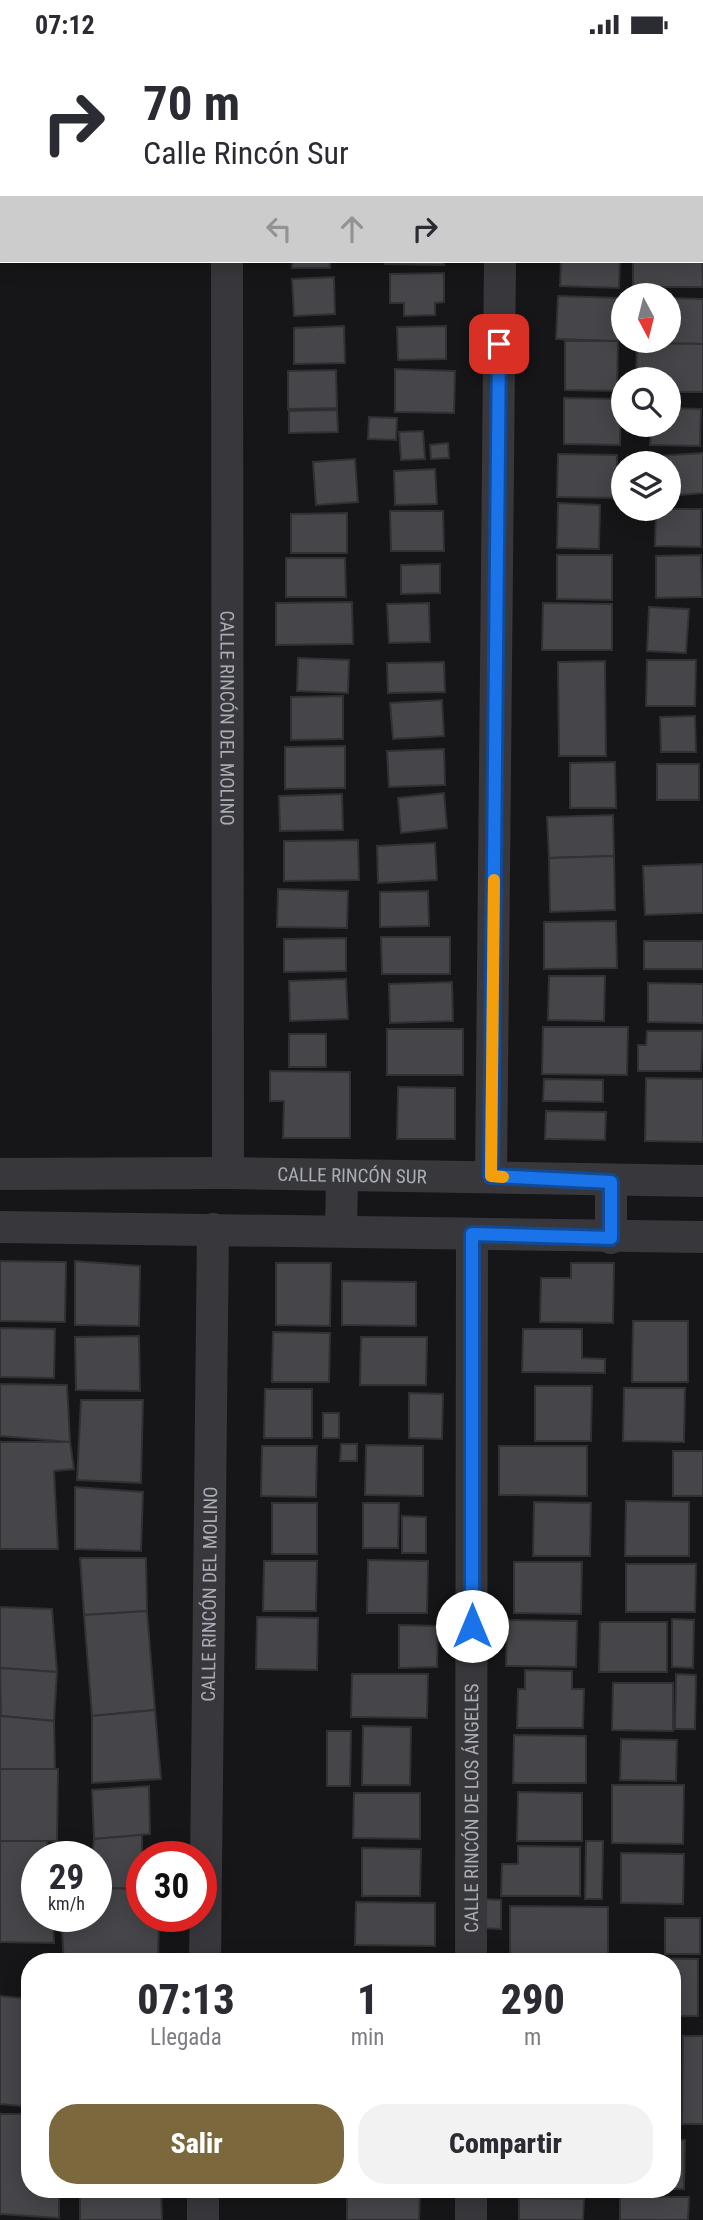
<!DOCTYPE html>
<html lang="es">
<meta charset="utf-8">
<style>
body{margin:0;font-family:"Roboto Condensed",sans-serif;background:#f2f2f3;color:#2b2b33;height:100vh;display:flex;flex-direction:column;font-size:26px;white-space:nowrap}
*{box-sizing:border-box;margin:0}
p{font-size:23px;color:#7c7c81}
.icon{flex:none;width:38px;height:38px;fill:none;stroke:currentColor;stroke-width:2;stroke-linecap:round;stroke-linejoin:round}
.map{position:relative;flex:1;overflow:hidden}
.sheet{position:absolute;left:21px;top:1904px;width:660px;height:245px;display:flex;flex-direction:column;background:#fff;border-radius:28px;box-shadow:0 4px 18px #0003}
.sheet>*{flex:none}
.banner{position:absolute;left:0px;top:0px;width:704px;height:214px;box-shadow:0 4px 18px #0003;background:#fff;color:#2b2b33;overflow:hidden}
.needle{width:46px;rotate:173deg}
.controls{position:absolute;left:611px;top:234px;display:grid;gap:14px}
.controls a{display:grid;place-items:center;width:70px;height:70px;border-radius:50%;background:#fff;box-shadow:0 4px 18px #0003;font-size:35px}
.speed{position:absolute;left:21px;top:1792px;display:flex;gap:14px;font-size:35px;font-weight:700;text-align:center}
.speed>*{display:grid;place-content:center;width:91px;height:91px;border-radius:50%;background:#fff;box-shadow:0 4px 18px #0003;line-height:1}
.speed small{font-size:18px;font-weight:400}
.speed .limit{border:10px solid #d22;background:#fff;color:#111}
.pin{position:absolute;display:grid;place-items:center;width:60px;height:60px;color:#fff;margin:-30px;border-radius:14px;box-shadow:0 4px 10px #0006}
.me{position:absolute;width:77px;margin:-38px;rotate:0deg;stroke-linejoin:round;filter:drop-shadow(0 0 5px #0008)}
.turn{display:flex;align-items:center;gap:24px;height:147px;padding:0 28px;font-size:32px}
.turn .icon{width:91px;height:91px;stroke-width:2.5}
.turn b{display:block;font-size:49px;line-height:60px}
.lanes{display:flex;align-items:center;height:66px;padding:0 28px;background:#0003;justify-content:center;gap:35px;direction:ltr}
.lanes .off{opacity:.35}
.eta{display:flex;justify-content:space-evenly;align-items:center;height:119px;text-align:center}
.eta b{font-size:42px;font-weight:800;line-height:49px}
.action{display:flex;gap:14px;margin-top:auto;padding:14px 28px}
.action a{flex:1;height:80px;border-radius:28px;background:#7b693d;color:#fff;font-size:28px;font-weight:800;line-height:80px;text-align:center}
.action a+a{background:#f2f2f3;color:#2b2b33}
.status{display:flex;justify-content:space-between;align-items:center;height:49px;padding:0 35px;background:#fff;direction:ltr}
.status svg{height:19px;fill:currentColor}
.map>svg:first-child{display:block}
</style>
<div class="status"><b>07:12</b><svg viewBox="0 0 49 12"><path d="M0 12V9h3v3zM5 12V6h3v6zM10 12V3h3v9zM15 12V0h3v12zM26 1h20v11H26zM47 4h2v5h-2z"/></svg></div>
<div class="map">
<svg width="703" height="2171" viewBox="0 0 703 2171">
<rect width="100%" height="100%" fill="#161618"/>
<g fill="#46464a" stroke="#313134" stroke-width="2">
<polygon points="565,0 624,0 565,2"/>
<polygon points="702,196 703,238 633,238 633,212 702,212"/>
<rect x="292" y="212" width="38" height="7"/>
<polygon points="385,212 444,212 444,216 385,215"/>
<polygon points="561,212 620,212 619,239 560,237"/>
<polygon points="444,224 444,253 435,254 435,266 404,267 404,254 390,254 390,225"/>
<polygon points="334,228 335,265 294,267 292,230"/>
<polygon points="558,247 619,249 618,292 556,290"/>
<polygon points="668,249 703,250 703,295 637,294 668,292"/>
<polygon points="344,277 345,314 294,315 294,279"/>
<polygon points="446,277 446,310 398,311 397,278"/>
<polygon points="565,292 618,292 617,342 565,341"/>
<polygon points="637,294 703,295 703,343 668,343 668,331 636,331"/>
<polygon points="395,320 455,322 454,364 395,363"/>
<polygon points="336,321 337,359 288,360 288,322"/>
<polygon points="564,349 621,350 620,396 564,395"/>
<polygon points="668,359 701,360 700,397 650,396 651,376 668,376"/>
<polygon points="337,361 338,383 289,384 289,362"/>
<polygon points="369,368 397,369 396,391 368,390"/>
<polygon points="423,382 425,410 401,411 399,383"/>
<polygon points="448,394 449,409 431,410 430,396"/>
<polygon points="703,404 703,444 668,447 668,415 659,415 658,407"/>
<polygon points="558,405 617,406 616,449 557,448"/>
<polygon points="355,410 358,453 316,456 313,413"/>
<polygon points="435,420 437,455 395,456 394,422"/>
<polygon points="558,454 600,456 599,500 557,499"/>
<polygon points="656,460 701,460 701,498 655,497"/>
<polygon points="390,462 443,462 444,502 391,502"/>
<polygon points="347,464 347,504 291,504 291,465"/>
<polygon points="557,506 612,506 612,551 557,550"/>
<polygon points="701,506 702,548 656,549 656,507"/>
<polygon points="286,509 345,509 346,548 286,548"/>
<polygon points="440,515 440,544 401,545 401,516"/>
<polygon points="352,553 353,595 276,596 276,554"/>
<polygon points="429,554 430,593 389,594 387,555"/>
<polygon points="543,554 612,555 612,601 542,601"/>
<polygon points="649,558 689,560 686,604 647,602"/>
<polygon points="298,609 349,611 348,644 297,642"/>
<polygon points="647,611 696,611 695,657 646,657"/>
<polygon points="605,612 606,707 559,707 558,613"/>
<polygon points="444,613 445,643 388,644 387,614"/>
<polygon points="343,647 343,690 291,691 291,648"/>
<polygon points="442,651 444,687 393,690 390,654"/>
<polygon points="695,667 696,703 661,703 660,668"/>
<polygon points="345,697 345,739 285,740 285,698"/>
<polygon points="444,700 445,736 389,738 387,702"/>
<polygon points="615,713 616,759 570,759 570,714"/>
<rect x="657" y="715" width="42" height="36"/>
<polygon points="444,744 447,779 401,784 398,749"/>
<polygon points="342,745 343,781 280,782 279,747"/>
<polygon points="613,766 614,807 549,809 547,768"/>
<polygon points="358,791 359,831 284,832 284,792"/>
<polygon points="435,794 437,831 378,834 377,797"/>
<polygon points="614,807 615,861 550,863 549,809"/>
<polygon points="703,815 703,864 645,866 643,817"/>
<polygon points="278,840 348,842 347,879 277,878"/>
<polygon points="428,842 429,877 380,878 380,843"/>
<polygon points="616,872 617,919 544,920 544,873"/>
<polygon points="381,888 450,888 450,925 382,925"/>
<polygon points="346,889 346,922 284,923 284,890"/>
<rect x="644" y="892" width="59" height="28"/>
<polygon points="549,927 605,927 604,972 548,971"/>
<polygon points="346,930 348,970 290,972 289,932"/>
<polygon points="452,933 453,972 390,974 389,935"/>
<polygon points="648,934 703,935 703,974 648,973"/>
<polygon points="543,978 628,978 627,1026 542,1025"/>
<rect x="387" y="980" width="76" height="46"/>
<polygon points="647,982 703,982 701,1022 638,1022 638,996 646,996"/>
<rect x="289" y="985" width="37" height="33"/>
<polygon points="270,1022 350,1023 350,1089 283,1089 284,1052 270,1052"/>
<polygon points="646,1029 703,1030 703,1093 645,1092"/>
<polygon points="544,1030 603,1031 603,1053 543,1052"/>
<polygon points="398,1038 455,1039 455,1090 397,1090"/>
<polygon points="546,1062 606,1063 605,1091 545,1090"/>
<polygon points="0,1212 66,1213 65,1273 0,1272"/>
<polygon points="75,1212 140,1217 139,1277 75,1276"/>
<polygon points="276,1214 331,1214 330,1277 276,1276"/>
<polygon points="571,1214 614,1214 613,1274 540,1273 541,1229 571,1229"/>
<polygon points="342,1232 416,1233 416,1277 342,1276"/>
<polygon points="633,1272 688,1272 688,1333 632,1333"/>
<polygon points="0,1279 55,1280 54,1329 0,1328"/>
<polygon points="523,1280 582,1280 582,1309 605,1310 605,1324 522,1323"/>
<polygon points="273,1283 330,1284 329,1333 272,1333"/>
<polygon points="139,1287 140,1342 76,1341 75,1288"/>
<polygon points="361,1288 427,1288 426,1336 360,1336"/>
<polygon points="0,1335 67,1336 70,1393 0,1387"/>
<polygon points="535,1337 592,1337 591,1392 535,1392"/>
<polygon points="624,1339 685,1339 684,1393 623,1392"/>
<polygon points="265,1340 312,1340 312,1389 264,1389"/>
<polygon points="409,1344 443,1345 442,1390 409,1389"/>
<polygon points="81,1351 143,1351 141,1434 77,1431"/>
<rect x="323" y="1364" width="16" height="25"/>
<polygon points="0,1393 70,1393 74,1420 54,1422 58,1500 0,1500"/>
<polygon points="341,1395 357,1395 357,1412 340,1412"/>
<polygon points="366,1396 423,1397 423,1447 365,1446"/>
<polygon points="262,1397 317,1397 316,1448 261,1447"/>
<polygon points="499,1397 587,1397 587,1447 499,1446"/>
<rect x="673" y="1402" width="30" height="45"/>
<polygon points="75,1438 143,1443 141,1502 75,1500"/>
<polygon points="626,1452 689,1453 689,1507 625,1507"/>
<polygon points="534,1453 591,1454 590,1507 533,1507"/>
<rect x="272" y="1454" width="45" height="51"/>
<polygon points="363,1454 399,1454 398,1499 363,1499"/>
<polygon points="402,1467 426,1468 426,1504 402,1504"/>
<polygon points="80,1509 146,1509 147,1562 84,1566"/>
<polygon points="368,1511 428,1512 427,1564 367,1564"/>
<polygon points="264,1512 317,1512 316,1562 263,1562"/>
<polygon points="514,1513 582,1513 581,1565 514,1564"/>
<polygon points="626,1515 696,1515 695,1563 626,1563"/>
<polygon points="0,1558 52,1560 57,1623 0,1619"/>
<polygon points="147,1562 155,1661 92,1667 84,1566"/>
<polygon points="257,1568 318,1569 317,1621 256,1620"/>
<polygon points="672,1570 694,1571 693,1619 672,1618"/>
<polygon points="507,1571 577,1572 576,1618 506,1617"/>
<polygon points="600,1573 667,1573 667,1623 599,1623"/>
<polygon points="399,1576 438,1577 437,1618 399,1619"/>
<polygon points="0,1619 57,1623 54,1672 1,1667"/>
<polygon points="525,1621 572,1622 572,1640 584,1640 583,1679 517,1679 518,1640 525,1640"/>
<polygon points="352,1625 428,1625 427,1669 351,1668"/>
<polygon points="676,1625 696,1626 695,1680 675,1680"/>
<polygon points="613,1634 673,1634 673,1682 612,1681"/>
<polygon points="155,1661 161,1730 92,1734 92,1667"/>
<polygon points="0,1667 54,1672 55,1720 0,1720"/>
<polygon points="363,1677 411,1678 410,1736 362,1736"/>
<polygon points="327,1682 351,1682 350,1737 327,1737"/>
<polygon points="514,1686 586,1687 586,1734 513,1734"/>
<polygon points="621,1690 677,1691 676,1732 620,1731"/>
<polygon points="0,1720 58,1720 57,1792 0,1792"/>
<polygon points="612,1736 684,1736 683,1795 612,1794"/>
<polygon points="149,1737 150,1785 94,1790 92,1741"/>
<polygon points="518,1743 582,1744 582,1792 517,1792"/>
<polygon points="354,1744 420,1744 420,1790 353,1789"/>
<polygon points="142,1786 142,1840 96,1839 96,1808 92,1808 94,1790"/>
<polygon points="0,1792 47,1792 48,1808 37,1808 37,1867 53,1867 54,1894 0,1893"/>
<polygon points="586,1792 603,1792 602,1850 585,1850"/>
<polygon points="518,1797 580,1798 580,1847 501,1847 502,1815 518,1815"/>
<polygon points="362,1799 421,1800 420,1847 362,1847"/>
<polygon points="621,1804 684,1805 683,1855 621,1854"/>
<polygon points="96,1839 142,1840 142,1867 159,1867 158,1913 64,1913 61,1867 96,1867"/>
<polygon points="482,1850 501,1851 501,1880 482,1879"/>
<polygon points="356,1853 435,1854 435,1897 355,1896"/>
<polygon points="510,1857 608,1858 608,1909 510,1908"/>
<rect x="665" y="1869" width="35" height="36"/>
<polygon points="624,1909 698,1910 698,1967 672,1967 672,1913 624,1913"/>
<polygon points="0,1947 30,1950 30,2058 0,2055"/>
<polygon points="672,1974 676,1974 675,2020 672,2020"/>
<polygon points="683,1987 703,1987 703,2075 682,2075"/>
<polygon points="672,2026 679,2026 678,2083 672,2083"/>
<polygon points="0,2065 30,2065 30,2140 59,2140 59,2169 0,2165"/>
<polygon points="672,2091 685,2091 684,2140 672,2140"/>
<polygon points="80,2140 161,2140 162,2171 80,2171"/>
<polygon points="347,2145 420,2146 419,2171 347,2171"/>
<polygon points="620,2148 689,2148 688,2171 620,2171"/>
<polygon points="519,2149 584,2150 583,2171 519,2171"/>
</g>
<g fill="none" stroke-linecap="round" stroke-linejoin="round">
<g stroke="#38383c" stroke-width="32">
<polyline points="227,0 227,2"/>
<polyline points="502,2 502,0"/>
<path id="s1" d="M227,212L228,1124"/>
<path id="s2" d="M0,1125L228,1124L703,1132"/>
<polyline points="491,1127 500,212"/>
<polyline points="611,1133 611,1189"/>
<polyline points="0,1178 703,1188"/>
<polyline points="341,1182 342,1128"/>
<path id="s3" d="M205,1913L213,1180"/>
<path id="s4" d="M471,1913L472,1185"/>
<polyline points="203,2171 203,2140"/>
<polyline points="471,2171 471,2140"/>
</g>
</g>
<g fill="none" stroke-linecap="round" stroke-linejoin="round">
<g stroke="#114b97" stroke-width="18">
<polyline id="route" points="472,1577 472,1185 611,1189 611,1133 491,1127 499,295"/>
</g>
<use href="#route" stroke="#1a73e8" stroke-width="12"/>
<polyline stroke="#f59e0b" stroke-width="12" points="494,831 491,1127 503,1128"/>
</g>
<g text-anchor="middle" stroke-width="6" stroke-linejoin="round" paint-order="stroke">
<g font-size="19" fill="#aaadb6" stroke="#111113">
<text dy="7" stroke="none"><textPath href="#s1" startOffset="457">CALLE RINCÓN DEL MOLINO</textPath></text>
<text dy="7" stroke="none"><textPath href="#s2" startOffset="352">CALLE RINCÓN SUR</textPath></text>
<text dy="7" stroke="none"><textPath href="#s3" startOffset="368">CALLE RINCÓN DEL MOLINO</textPath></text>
<text dy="7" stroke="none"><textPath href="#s4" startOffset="154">CALLE RINCÓN DE LOS ÁNGELES</textPath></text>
</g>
</g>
</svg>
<div class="controls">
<a><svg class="needle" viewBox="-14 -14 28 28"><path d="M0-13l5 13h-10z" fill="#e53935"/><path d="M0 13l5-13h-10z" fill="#7c7c81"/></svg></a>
<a><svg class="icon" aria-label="search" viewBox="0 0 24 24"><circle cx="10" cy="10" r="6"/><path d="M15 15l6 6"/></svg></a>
<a><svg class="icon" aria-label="layers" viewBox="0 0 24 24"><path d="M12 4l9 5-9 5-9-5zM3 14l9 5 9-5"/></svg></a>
</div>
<div class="speed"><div>29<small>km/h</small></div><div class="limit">30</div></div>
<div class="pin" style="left:499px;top:295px;background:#d93025"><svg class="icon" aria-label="arrive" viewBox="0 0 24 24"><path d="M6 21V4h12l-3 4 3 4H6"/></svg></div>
<svg class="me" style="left:472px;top:1577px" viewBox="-20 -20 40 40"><circle r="19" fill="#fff"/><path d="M0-13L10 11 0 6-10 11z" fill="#1a73e8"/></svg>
<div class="banner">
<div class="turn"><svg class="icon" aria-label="right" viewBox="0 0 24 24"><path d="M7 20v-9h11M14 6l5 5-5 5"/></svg><div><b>70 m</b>Calle Rincón Sur</div></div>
<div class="lanes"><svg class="icon off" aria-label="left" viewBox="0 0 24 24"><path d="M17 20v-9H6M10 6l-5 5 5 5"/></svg><svg class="icon off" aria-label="ahead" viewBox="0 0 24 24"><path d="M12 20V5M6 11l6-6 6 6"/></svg><svg class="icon" aria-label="right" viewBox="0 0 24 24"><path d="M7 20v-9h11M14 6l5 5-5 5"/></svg></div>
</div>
<section class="sheet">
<div class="eta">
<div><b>07:13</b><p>Llegada</p></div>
<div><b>1</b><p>min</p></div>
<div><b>290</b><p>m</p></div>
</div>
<div class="action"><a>Salir</a><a>Compartir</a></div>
</section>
</div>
